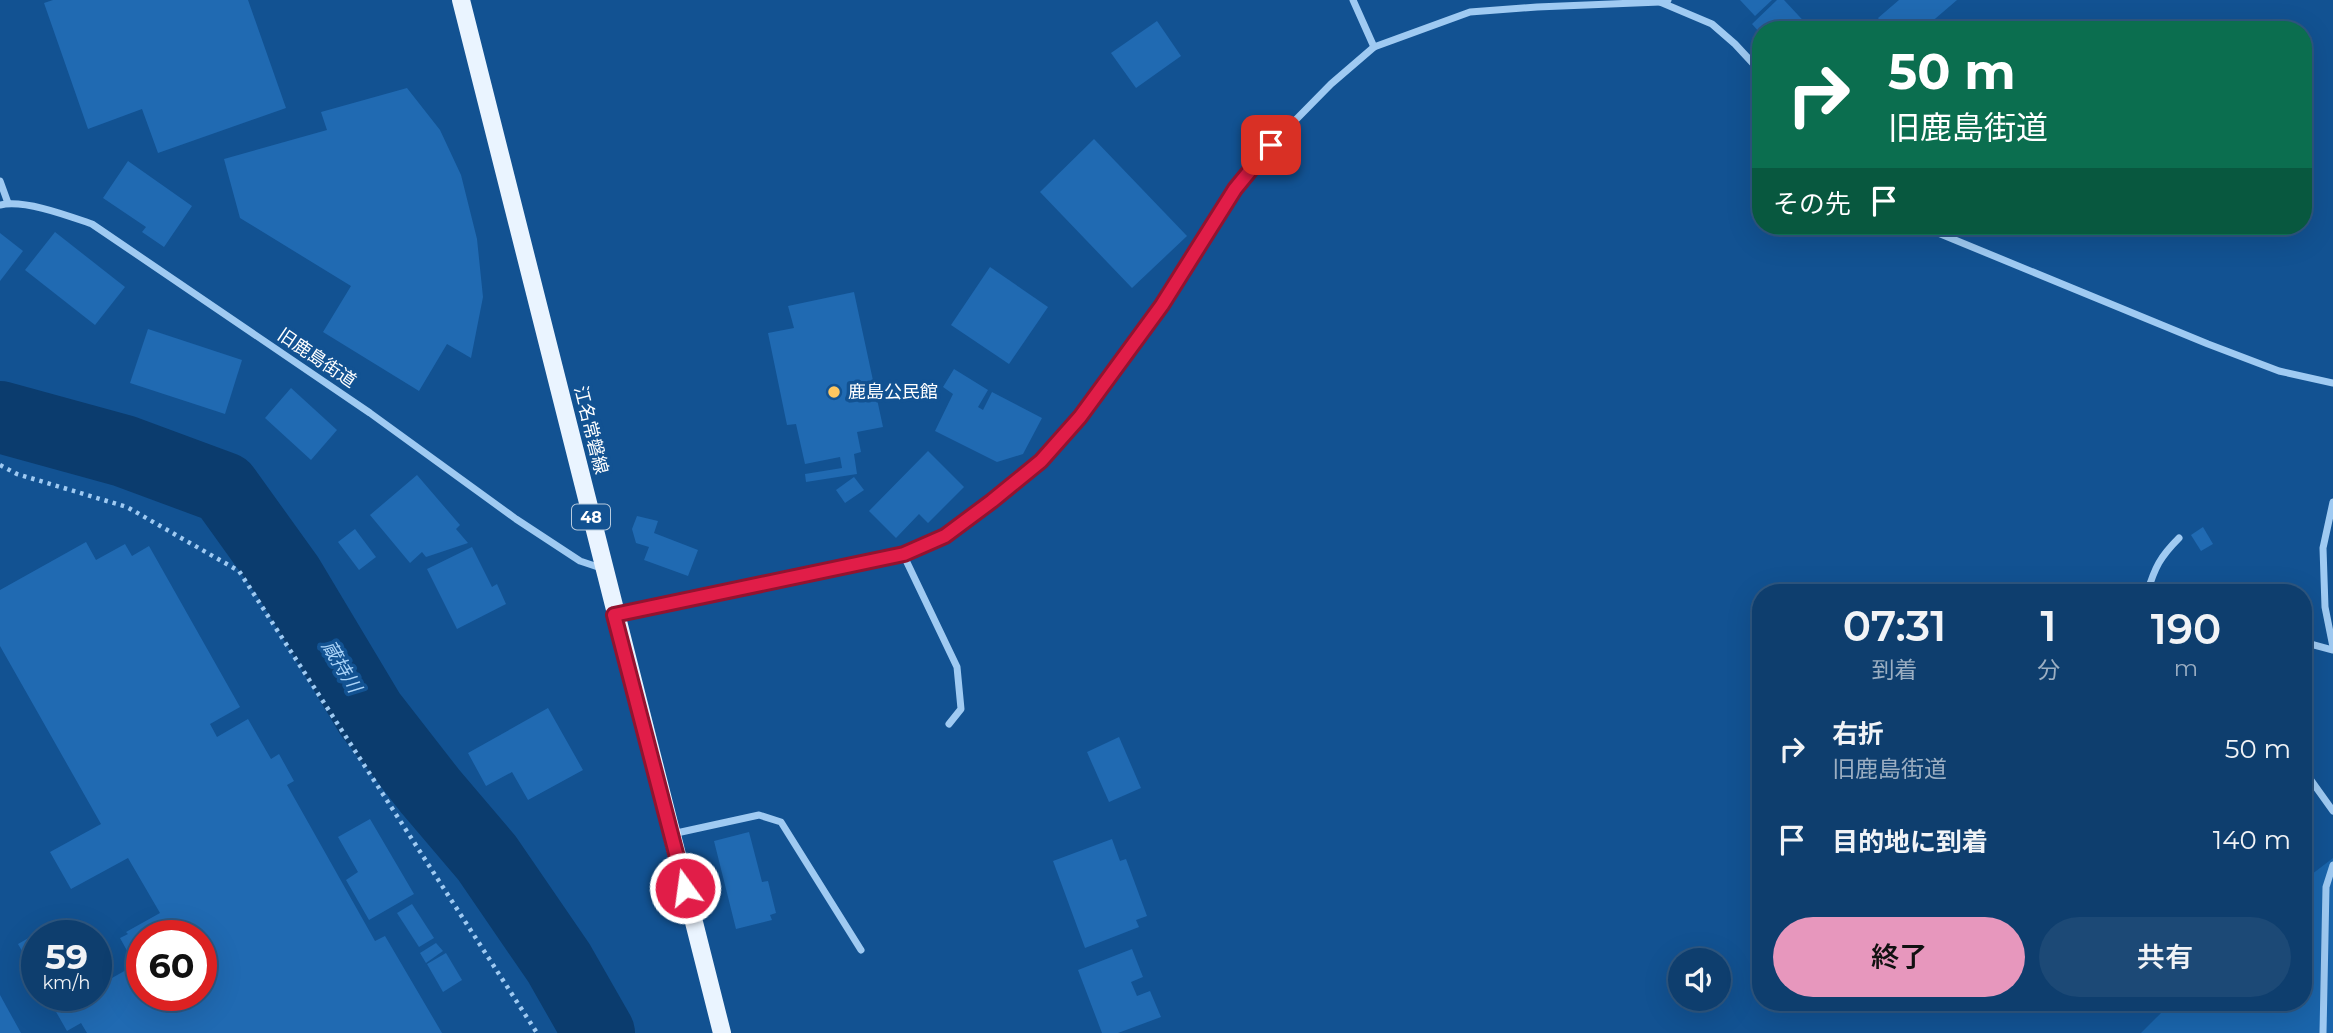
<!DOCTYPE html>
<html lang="ja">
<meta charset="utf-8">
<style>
body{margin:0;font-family:Montserrat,"Noto Sans JP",sans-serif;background:#1c4976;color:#f1f3f6;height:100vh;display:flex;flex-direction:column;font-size:26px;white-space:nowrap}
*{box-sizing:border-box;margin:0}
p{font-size:23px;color:#9baec2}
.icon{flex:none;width:38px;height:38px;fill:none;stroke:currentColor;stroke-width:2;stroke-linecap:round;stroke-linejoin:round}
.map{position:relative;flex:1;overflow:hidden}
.sheet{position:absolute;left:1752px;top:584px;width:560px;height:427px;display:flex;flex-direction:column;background:#0e3e6e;border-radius:28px;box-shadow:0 7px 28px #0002,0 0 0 2px #2e5781}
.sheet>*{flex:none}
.hud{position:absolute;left:1752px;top:21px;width:560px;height:214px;border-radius:28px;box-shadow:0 7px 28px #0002,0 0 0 2px #2e5781;background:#0b6e4f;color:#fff;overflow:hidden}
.buttons{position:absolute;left:1668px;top:948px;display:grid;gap:14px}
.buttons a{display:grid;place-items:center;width:63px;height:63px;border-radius:50%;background:#0e3e6e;box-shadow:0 7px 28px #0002,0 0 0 2px #2e5781;font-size:35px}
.speed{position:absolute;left:21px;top:920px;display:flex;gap:14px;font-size:35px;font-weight:700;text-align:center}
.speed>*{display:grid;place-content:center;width:91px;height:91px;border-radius:50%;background:#0e3e6e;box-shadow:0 7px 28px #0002,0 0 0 2px #2e5781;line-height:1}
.speed small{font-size:18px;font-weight:400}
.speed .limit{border:10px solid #d22;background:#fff;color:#111}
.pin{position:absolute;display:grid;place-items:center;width:60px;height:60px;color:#fff;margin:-30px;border-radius:14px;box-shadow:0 4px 10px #0006}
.me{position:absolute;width:77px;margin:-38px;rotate:346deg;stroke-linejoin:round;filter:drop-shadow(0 0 5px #0008)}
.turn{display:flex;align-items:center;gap:24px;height:147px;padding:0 21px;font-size:32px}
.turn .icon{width:91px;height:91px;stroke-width:2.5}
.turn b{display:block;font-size:49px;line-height:60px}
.then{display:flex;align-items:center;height:66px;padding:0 21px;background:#0003;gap:14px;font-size:26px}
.eta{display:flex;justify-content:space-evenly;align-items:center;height:119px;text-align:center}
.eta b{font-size:42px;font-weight:600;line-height:49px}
.button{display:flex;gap:14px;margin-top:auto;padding:14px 21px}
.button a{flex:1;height:80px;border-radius:42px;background:#e797bd;color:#111;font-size:28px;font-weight:600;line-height:80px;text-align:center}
.button a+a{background:#1c4976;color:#f1f3f6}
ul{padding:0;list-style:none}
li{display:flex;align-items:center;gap:21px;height:91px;padding:0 21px}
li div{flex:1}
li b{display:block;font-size:26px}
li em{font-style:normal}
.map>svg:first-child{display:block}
</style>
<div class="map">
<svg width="2333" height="1033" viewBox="0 0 2333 1033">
<rect width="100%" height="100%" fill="#125292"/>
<polygon fill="#1a65ac" points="2333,858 2333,1033 2141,1033 2171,1003 2303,1003 2303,881"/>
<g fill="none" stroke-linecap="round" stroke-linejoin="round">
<polyline stroke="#0b3c6e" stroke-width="72" points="0,417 124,451 224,488 288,577 370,714 430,791 487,858 559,963 599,1033"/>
</g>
<g fill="#206ab2" fill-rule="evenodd">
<polygon points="53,0 248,0 286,108 158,153 142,109 88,129 44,3"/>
<polygon points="1740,0 1772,0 1755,16"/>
<polygon points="1777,0 1784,0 1812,30 1760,30 1760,33 1752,24"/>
<polygon points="1899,0 1957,0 1922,30 1874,30 1882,23 1878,18"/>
<polygon points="1157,21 1181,56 1136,88 1111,53"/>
<polygon points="407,88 440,130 461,175 477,239 483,297 471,358 447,344 419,391 323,332 351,286 240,218 224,159 327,130 321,112"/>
<polygon points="1094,139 1187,236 1132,288 1040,192"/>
<polygon points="128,161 192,206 164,247 142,232 146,227 103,198"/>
<polygon points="55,232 125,287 95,325 25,270"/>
<polygon points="0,233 23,251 0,281"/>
<polygon points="990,267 1048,307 1009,364 951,325"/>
<polygon points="854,292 883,427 857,432 861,452 854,454 857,474 806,482 805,474 842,468 840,457 805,464 796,424 787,425 768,333 794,328 788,306"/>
<polygon points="148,329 242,360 225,414 130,383"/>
<polygon points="954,369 988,390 978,407 983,410 992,392 1042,418 1023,454 997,462 935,431 953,394 943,387"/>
<polygon points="291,388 337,430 311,460 265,418"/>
<polygon points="928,451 964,487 928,523 919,514 896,538 869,511"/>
<polygon points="417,475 460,525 456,529 468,543 426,557 422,552 410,563 370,515"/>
<polygon points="854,477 864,490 845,503 836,490"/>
<polygon points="637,516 658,521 654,533 698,550 688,576 644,560 649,547 636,543 632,529"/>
<polygon points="2203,527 2213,544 2201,551 2191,535"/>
<polygon points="355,529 376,557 359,570 338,542"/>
<path d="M86,542L96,560L125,544L132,556L149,546L240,707L210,724L217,737L248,719L271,759L279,754L294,781L287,785L375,941L385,936L442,1033H87L81,1023L67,1031L47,996H67L71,1002L82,996H96V987L135,965L120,938L128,934L126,932L160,913L128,858L71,889L50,852L101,824L0,646V590ZM142,936H201V996H142Z"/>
<polygon points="472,547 492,587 497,584 506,604 457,629 427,569"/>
<polygon points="548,708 583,770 528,800 512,772 486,786 468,753"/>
<polygon points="1119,737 1141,788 1109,802 1087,752"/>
<polygon points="370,819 414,894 369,920 346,880 358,872 338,837"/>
<polygon points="749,832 762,882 768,881 776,913 770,915 772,920 736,929 714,841"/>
<polygon points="1112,839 1120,861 1126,859 1147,916 1136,920 1139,927 1085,948 1053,861"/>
<polygon points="412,904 434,938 419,947 397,913"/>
<polygon points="32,936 37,943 37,977 18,944"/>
<polygon points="436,943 443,951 426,963 420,953"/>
<polygon points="1132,949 1143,977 1131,982 1137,996 1150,991 1161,1017 1118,1033 1102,1033 1078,970"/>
<polygon points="446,953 462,980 443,992 427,964"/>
<polygon points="0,995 21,1033 0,1033"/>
</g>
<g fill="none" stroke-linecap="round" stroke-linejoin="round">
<polyline stroke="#9fcaf2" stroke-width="4.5" stroke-dasharray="3.5 5" stroke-linecap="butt" points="0,465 17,474 127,507 239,571 537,1033"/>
<g stroke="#9fcaf2" stroke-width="7">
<polyline points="1353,0 1374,47"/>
<polyline points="1660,2 1712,24 1735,44 1760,71"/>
<polyline points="0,181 8,203"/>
<path d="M0,205C24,199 69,216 92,224L370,413L516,519L580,561L604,569"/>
<polyline points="1921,226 2208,344 2279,371 2333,383"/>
<polyline points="2333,502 2323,548 2325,607 2333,647"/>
<polyline points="903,554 957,667 961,709 949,724"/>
<path d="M2147,593C2155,567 2160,557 2179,538"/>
<polyline points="617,614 852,563 903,554 945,536 992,501 1041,461 1080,417 1162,305 1235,189 1271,145 1331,84 1374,47 1470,12 1537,7 1660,2 1668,0"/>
<polyline points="2303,642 2333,650"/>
<polyline points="2303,769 2333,811"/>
<polyline points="672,834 759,815 781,822 861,950"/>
<polyline points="2323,1033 2326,887 2333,865"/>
</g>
<polyline stroke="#eaf4ff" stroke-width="18" points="461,0 722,1033"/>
</g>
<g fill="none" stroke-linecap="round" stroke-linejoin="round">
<g stroke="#92132f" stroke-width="18">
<polyline id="route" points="685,888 614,615 904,554 945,536 992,501 1041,461 1080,417 1162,305 1235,189 1271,145"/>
</g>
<use href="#route" stroke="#e11d48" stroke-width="12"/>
</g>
<circle fill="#ffc760" stroke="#125292" stroke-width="2.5" cx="834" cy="392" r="7"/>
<g text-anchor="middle" stroke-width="7" stroke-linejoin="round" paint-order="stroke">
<rect fill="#125292" stroke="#b8cbde" stroke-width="2" x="572" y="504.5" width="38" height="25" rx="5"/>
<g font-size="16" font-weight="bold" fill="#fff">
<text x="591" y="523">48</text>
</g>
<g font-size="18" fill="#fff" stroke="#125292">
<text transform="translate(317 358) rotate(34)" y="6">旧鹿島街道</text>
<text transform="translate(591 430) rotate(76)" y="6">江名常磐線</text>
</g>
<g font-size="18" fill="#fff" stroke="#125292" text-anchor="start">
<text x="848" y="398">鹿島公民館</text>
</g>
<g font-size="19" font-style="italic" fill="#abd4f9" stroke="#125292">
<text transform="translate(342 666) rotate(59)" y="7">蔵持川</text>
</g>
</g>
</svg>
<div class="buttons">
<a><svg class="icon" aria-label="sound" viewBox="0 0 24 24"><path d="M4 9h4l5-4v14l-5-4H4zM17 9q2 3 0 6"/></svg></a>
</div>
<div class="speed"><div>59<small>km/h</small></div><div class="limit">60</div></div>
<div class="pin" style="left:1271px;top:145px;background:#d93025"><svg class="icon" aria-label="arrive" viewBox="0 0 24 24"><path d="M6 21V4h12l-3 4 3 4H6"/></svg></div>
<svg class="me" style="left:685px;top:888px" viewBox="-20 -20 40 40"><circle r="17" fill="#e11d48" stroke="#fff" stroke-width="3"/><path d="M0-11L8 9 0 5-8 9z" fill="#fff"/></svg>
<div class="hud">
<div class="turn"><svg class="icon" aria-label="right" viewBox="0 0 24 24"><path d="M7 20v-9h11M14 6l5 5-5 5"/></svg><div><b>50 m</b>旧鹿島街道</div></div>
<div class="then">その先<svg class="icon" aria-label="arrive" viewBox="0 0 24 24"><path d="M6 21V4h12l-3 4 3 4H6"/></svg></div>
</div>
<section class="sheet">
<div class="eta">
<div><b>07:31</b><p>到着</p></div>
<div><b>1</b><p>分</p></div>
<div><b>190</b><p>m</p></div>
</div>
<ul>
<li><svg class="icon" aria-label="right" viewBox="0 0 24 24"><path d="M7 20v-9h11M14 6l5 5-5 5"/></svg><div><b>右折</b><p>旧鹿島街道</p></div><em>50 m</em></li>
<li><svg class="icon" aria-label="arrive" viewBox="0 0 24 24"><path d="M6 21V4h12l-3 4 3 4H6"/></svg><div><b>目的地に到着</b></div><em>140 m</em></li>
</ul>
<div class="button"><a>終了</a><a>共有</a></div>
</section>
</div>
